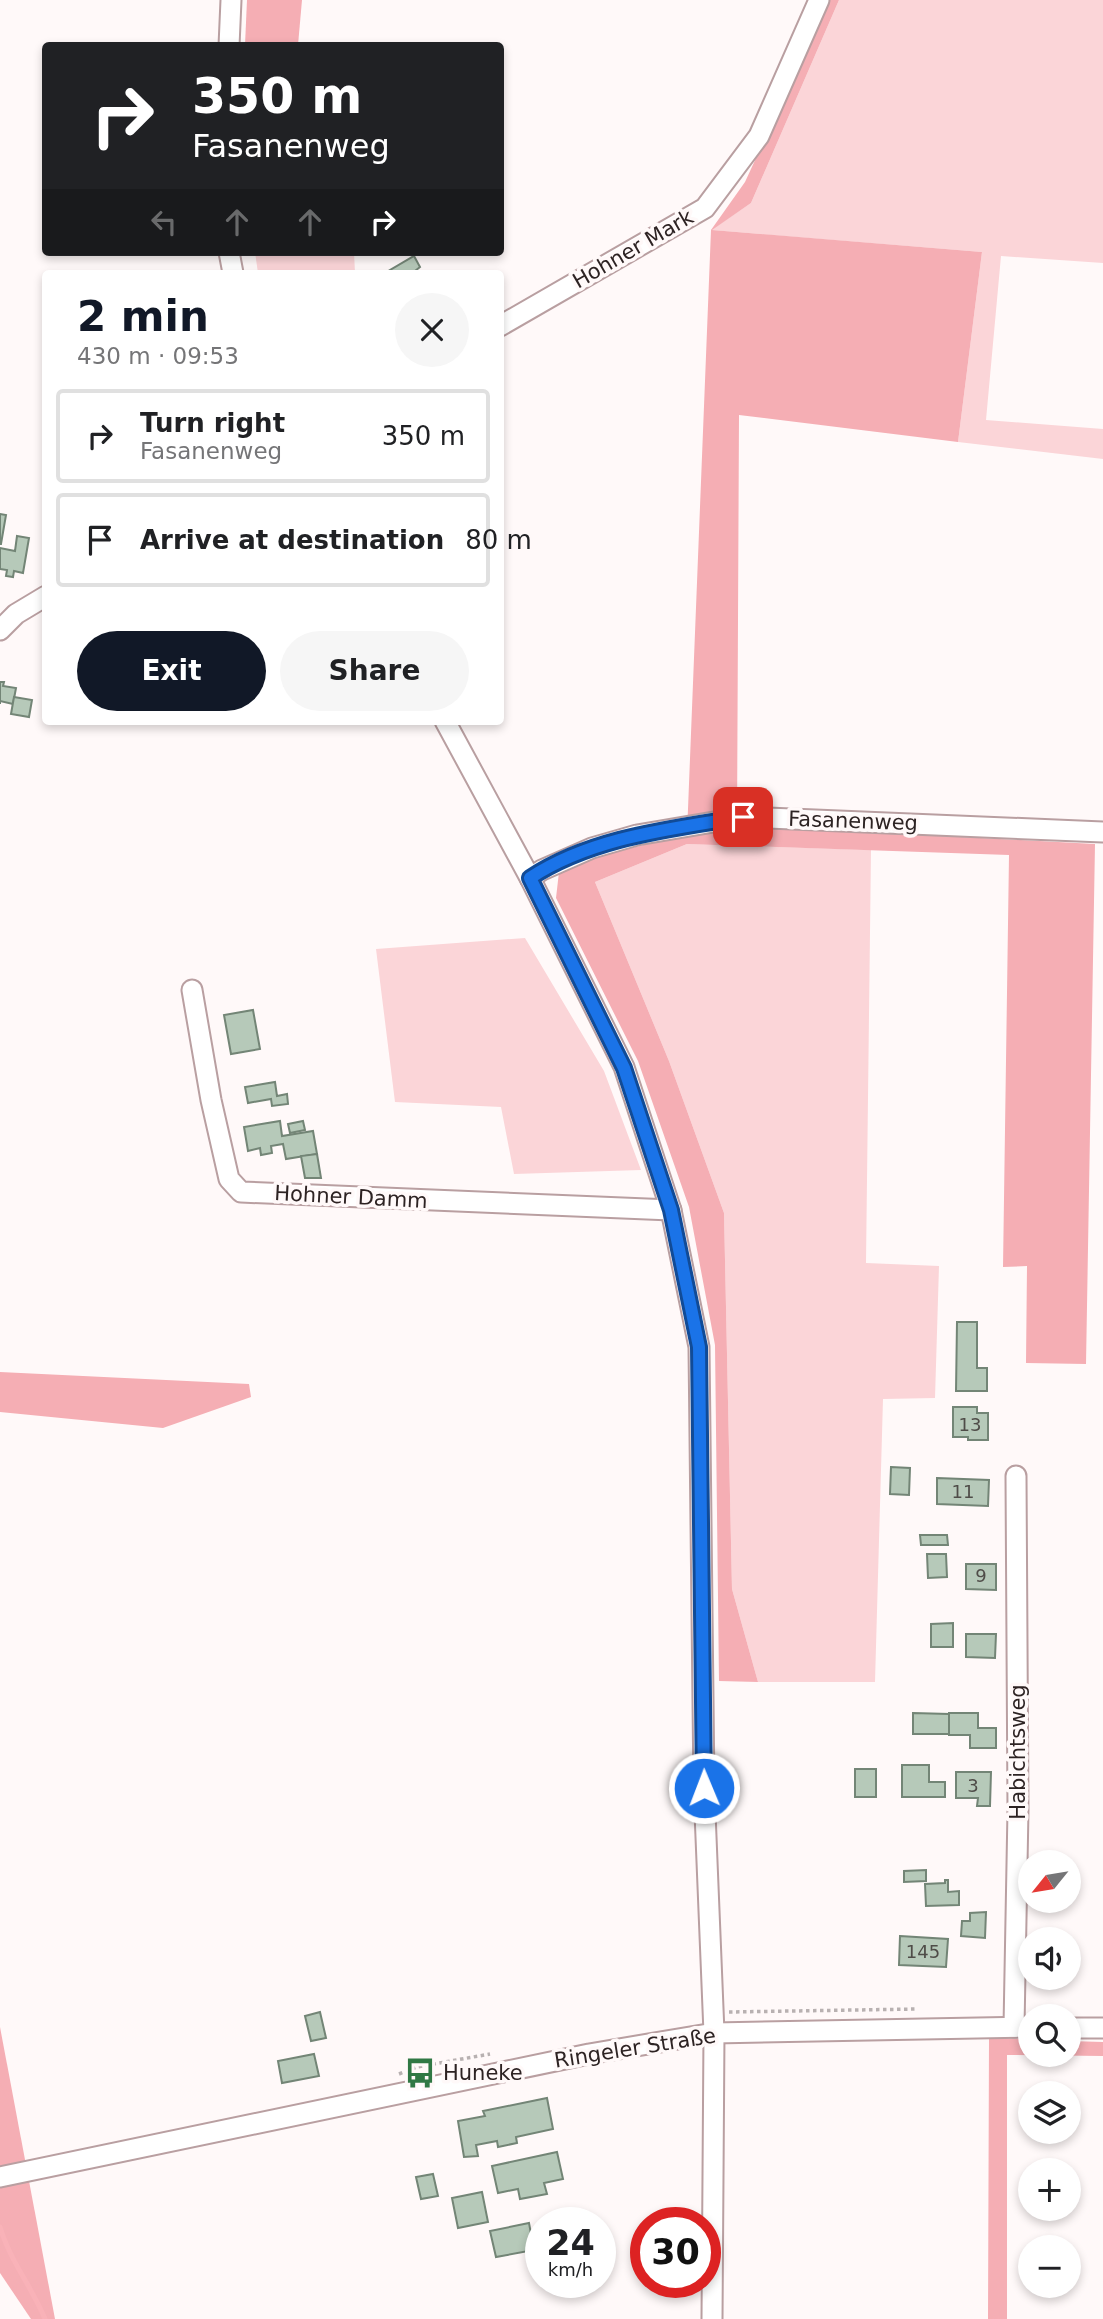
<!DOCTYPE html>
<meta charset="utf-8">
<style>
body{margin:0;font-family:"DejaVu Sans",sans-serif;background:#f6f6f6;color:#202124;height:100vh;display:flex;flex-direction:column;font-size:26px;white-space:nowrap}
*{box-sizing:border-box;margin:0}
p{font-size:23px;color:#757577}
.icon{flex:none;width:38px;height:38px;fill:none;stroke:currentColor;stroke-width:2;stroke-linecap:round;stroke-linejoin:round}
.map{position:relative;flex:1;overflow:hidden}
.details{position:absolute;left:42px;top:270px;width:462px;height:455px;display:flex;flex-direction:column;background:#fff;border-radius:7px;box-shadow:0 4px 10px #0003}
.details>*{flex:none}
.top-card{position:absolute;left:42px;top:42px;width:462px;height:214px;border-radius:7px;box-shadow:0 4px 10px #0003;background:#202124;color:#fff;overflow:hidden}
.needle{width:46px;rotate:240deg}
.tools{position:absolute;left:1018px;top:1850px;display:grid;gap:14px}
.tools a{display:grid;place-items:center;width:63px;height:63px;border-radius:50%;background:#fff;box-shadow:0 4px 10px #0003;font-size:35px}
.speed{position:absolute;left:525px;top:2207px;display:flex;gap:14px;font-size:35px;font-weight:700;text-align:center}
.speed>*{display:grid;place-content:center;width:91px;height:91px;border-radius:50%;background:#fff;box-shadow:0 4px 10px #0003;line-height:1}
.speed small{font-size:18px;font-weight:400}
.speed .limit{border:10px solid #d22;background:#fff;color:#111}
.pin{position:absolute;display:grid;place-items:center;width:60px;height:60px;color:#fff;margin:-30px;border-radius:14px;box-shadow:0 4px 10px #0006}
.me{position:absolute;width:77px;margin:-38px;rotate:359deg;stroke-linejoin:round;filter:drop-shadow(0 0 5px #0008)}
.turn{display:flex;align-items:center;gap:24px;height:147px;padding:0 35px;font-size:32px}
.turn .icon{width:91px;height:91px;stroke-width:2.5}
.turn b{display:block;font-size:49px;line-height:60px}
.lanes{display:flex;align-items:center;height:66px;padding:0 35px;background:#0003;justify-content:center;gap:35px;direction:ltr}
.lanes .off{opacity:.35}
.round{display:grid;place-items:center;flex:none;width:74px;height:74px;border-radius:37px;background:#f6f6f6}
.summary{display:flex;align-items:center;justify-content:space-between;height:119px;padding:0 35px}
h1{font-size:42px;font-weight:600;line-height:52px;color:#111827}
.primary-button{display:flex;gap:14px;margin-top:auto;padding:14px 35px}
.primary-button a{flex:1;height:80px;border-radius:42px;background:#111827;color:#fff;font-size:28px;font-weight:600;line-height:80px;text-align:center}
.primary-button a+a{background:#f6f6f6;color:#202124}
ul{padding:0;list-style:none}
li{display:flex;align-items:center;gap:21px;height:94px;margin:0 14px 10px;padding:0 21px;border:4px solid #e0e0e0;border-radius:7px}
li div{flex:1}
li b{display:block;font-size:26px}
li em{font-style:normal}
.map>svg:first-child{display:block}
</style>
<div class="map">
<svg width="1103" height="2319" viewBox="0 0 1103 2319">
<rect width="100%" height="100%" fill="#fff9f9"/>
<g fill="#fbd5d8">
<polygon points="839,0 1103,0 1103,263 1001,256 986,420 1103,429 1103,459 958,442 982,252 711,230 751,203"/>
<polygon points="255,252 354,252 355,273 258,273"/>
<polygon points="687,844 871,850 866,1263 939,1266 935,1398 883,1399 875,1682 758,1682 732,1589 724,1213 669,1061 595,882"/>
<polygon points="525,938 604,1071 641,1170 514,1174 501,1107 395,1102 376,949"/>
</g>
<g fill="#f5aeb4">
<polygon points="247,0 302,0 298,45 245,45"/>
<polygon points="829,0 839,0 751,203 712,230 982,252 958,442 739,415 737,825 1095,844 1086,1364 1026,1363 1027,1266 1003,1267 1009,855 687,844 595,882 669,1061 724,1213 732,1589 758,1682 719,1681 715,1345 689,1207 638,1061 556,898 559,872 600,856 687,834 711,230 745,182"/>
<polygon points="0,1372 249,1384 251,1397 163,1428 0,1412"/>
<polygon points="0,2027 55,2319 31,2319 0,2273"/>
<polygon points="989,2038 1031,2039 1031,2054 1069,2054 1069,2041 1103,2042 1103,2056 1007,2055 1007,2319 988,2319"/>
</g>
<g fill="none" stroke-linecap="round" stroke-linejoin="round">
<path stroke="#f9b2b8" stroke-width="5" d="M0,2227C10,2261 32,2287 45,2319"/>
</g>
<g fill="#b6c9b9" stroke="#738576" stroke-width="2">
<polygon points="414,256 420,267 415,271 416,273 385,273"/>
<polygon points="0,514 6,515 1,544 0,544"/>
<polygon points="17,536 29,538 23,573 14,571 13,577 6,576 7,570 0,569 0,548 15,551"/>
<polygon points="0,682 4,682 3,686 16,688 13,704 0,701 0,704"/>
<polygon points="14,697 32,700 29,717 11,714"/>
<polygon points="253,1010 260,1049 231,1054 224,1015"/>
<polygon points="275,1082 277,1096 287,1094 288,1104 272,1106 271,1099 248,1103 245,1087"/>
<polygon points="280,1121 282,1136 313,1131 317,1154 286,1159 283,1144 271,1146 272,1153 261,1155 260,1148 248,1151 244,1127"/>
<polygon points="303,1121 305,1130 290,1133 288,1124"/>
<polygon points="317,1154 321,1178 305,1178 301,1156"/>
<polygon points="957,1322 977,1322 977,1368 987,1368 987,1391 956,1391"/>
<polygon points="953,1407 977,1407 977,1413 988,1413 988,1440 968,1440 968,1437 953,1437"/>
<polygon points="891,1467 910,1468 909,1495 890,1494"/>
<polygon points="937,1478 989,1480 988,1506 937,1504"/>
<polygon points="920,1535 947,1535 948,1545 921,1545"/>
<polygon points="927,1554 946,1554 947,1577 928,1578"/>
<polygon points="966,1564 996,1564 996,1590 966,1589"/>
<polygon points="953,1623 953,1647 931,1647 931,1624"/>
<polygon points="966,1634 996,1634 995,1658 966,1657"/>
<polygon points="913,1713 949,1714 949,1734 913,1734"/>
<polygon points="949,1713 978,1713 978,1728 996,1728 996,1748 970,1748 970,1735 949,1735"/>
<polygon points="902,1765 929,1765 929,1782 945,1782 945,1797 902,1797"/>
<rect x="855" y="1769" width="21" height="28"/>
<polygon points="956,1772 991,1772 990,1806 977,1806 978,1798 956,1798"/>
<polygon points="926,1870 926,1881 904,1882 904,1871"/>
<polygon points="945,1880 948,1880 948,1892 959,1891 959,1905 926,1906 925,1884 945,1883"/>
<polygon points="986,1912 985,1938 961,1936 962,1921 970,1921 970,1913"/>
<polygon points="900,1936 948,1939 946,1967 899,1965"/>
<polygon points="320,2012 326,2038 311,2041 305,2016"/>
<polygon points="314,2054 319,2076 282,2083 278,2061"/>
<polygon points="547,2098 553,2129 516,2137 517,2143 498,2147 497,2141 476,2145 478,2156 464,2157 458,2121 485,2116 483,2111"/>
<polygon points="557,2152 563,2179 544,2183 547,2194 520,2199 518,2189 498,2193 492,2166"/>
<polygon points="433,2174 438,2196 421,2199 416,2177"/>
<polygon points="482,2192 488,2222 458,2228 452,2198"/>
<polygon points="529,2223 534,2250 496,2257 490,2231"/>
</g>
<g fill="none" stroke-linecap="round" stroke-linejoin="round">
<g stroke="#b99fa1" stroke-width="23">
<g id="minor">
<polyline points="229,46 231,0"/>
<polyline points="229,252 233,273"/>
<polyline points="500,326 705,208 759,136 819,0"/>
<polyline points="0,630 16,614 46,596"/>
<polyline points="445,721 530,878 624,1067 671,1210 699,1347 704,1788 714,2033 712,2319"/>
<polyline points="530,878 542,870 592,848 637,835 743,817 1103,832"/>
<polyline points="192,990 211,1100 229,1179 241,1192 671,1210"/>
<polyline points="1014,2027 1018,1810 1016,1476"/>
<polyline points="1069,2028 1103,2028"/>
<polyline points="0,2177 589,2054 714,2033 1031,2027"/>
</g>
</g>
<g stroke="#b8b1b1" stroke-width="3.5" stroke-dasharray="3.5 3.5" stroke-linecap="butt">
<polyline points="1037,2010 1064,2010"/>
<polyline points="729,2012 917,2009"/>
<polyline points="399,2074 417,2067 490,2054"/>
</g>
<use href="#minor" stroke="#fff" stroke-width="19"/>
</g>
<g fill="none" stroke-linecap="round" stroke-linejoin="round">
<g stroke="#114b97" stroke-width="18">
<path id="route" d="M704,1788L699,1347L671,1210L624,1068L530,878C592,837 671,829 743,817"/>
</g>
<use href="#route" stroke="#1a73e8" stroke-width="12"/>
</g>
<defs>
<g id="bus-bare" transform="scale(2.415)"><path d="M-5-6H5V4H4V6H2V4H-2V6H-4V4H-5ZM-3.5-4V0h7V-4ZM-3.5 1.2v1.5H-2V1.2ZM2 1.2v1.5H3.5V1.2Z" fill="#307844" stroke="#fff9f9" stroke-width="2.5" paint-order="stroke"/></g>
</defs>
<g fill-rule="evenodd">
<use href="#bus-bare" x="420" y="2073"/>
</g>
<g text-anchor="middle" stroke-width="7" stroke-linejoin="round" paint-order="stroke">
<g font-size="18" fill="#4f4c48">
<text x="970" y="1431">13</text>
<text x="963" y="1498">11</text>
<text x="981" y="1582">9</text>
<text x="973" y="1792">3</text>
<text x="923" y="1958">145</text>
</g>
<g font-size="21" fill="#2d2323" stroke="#fff9f9">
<text transform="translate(633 249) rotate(-30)" y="7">Hohner Mark</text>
<text transform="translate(853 821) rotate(2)" y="7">Fasanenweg</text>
<text transform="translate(351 1197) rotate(3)" y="7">Hohner Damm</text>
<text transform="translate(1018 1752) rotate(-90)" y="7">Habichtsweg</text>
<text transform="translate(635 2048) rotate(-9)" y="7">Ringeler Straße</text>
</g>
<g font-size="21" fill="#2d2323" stroke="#fff9f9" text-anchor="start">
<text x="443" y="2080">Huneke</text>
</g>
</g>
</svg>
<div class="tools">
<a><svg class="needle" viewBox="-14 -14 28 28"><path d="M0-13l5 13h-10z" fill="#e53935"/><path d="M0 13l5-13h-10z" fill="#757577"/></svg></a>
<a><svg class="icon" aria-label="sound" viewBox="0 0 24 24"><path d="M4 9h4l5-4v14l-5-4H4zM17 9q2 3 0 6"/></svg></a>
<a><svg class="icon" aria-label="search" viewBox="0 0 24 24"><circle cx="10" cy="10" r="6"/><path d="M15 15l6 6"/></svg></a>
<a><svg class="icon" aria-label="layers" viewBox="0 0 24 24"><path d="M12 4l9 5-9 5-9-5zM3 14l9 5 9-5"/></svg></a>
<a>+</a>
<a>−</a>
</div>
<div class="speed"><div>24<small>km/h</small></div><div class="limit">30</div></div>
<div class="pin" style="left:743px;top:817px;background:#d93025"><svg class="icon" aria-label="arrive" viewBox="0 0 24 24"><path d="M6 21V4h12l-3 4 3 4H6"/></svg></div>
<svg class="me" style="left:704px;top:1788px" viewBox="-20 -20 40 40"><circle r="17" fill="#1a73e8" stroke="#fff" stroke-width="3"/><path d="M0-11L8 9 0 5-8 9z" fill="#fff"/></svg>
<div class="top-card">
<div class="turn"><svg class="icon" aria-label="right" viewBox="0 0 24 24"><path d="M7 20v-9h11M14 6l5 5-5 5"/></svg><div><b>350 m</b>Fasanenweg</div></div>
<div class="lanes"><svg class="icon off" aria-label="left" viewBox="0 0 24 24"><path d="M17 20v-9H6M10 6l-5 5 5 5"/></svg><svg class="icon off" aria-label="ahead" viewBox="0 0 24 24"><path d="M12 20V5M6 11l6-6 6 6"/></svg><svg class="icon off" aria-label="ahead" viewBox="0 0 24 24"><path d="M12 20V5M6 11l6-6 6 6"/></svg><svg class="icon" aria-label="right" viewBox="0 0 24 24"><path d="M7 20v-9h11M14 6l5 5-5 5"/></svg></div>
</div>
<section class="details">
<div class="summary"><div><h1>2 min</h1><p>430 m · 09:53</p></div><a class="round"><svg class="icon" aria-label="close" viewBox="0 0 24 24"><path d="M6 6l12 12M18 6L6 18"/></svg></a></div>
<ul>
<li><svg class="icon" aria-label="right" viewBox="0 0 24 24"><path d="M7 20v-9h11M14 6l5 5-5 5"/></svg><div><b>Turn right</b><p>Fasanenweg</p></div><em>350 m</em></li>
<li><svg class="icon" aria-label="arrive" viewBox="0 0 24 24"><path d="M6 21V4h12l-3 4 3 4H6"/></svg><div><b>Arrive at destination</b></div><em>80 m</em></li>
</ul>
<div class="primary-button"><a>Exit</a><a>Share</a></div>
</section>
</div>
